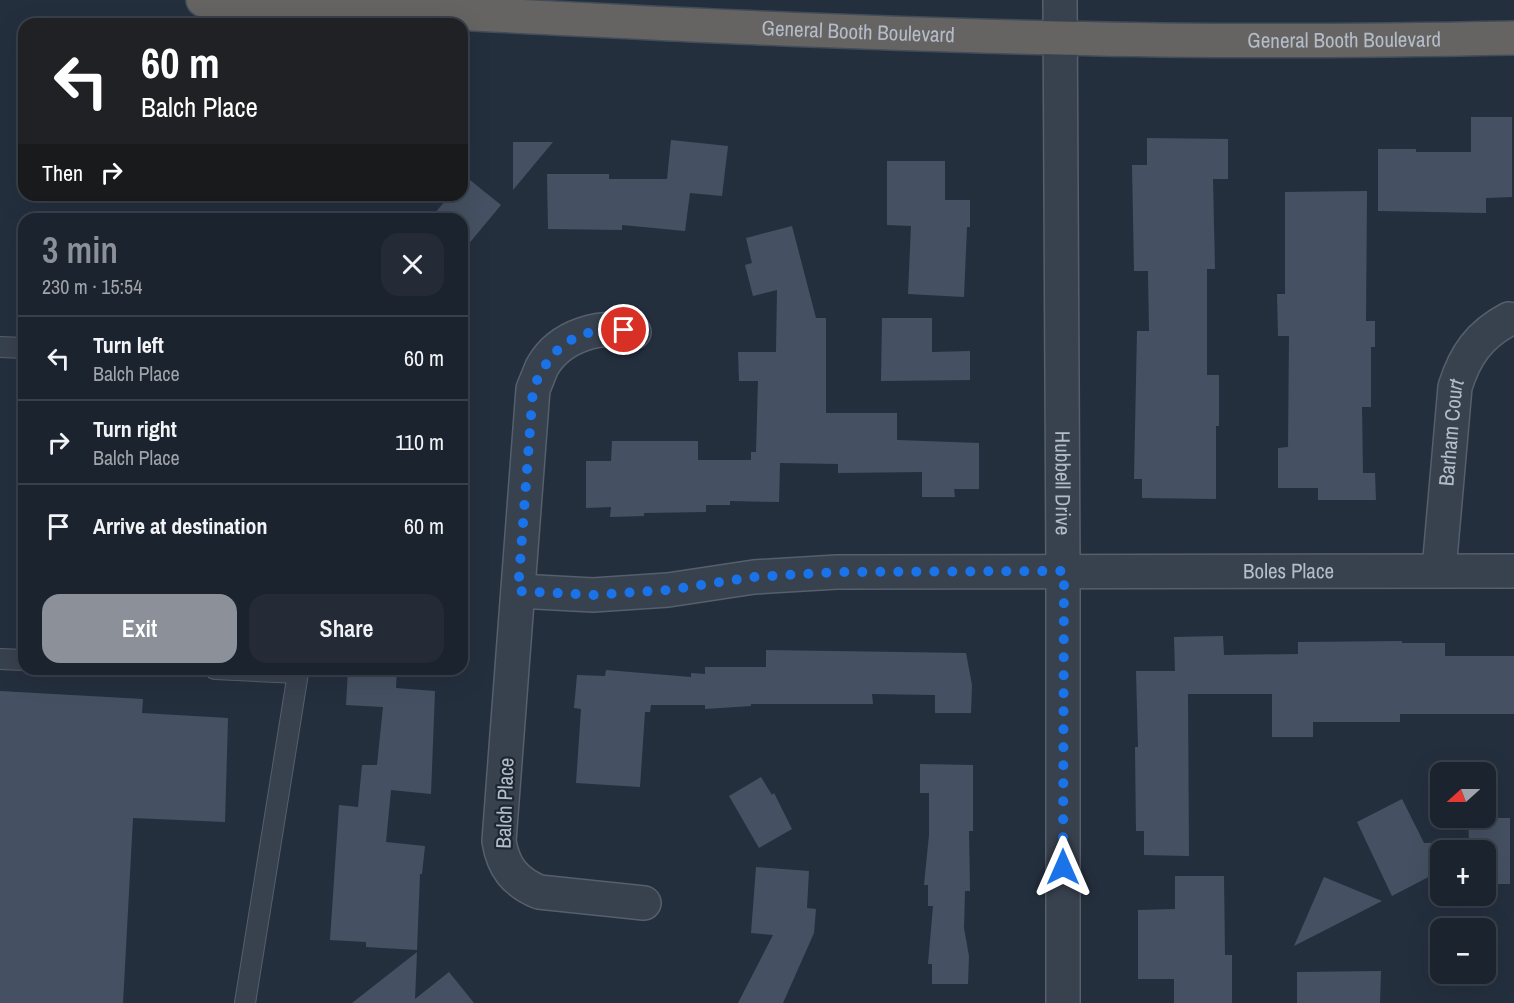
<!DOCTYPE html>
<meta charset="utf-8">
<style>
body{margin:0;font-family:"Archivo Narrow",sans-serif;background:#242b36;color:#f1f3f6;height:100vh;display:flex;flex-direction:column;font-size:22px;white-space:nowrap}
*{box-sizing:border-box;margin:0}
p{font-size:20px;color:#a0a4aa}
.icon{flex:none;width:33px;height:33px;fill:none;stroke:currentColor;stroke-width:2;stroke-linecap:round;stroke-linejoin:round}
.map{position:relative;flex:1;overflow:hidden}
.drawer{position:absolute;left:18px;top:213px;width:450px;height:462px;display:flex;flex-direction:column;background:#1b232e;border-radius:18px;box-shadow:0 6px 24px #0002,0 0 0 2px #39404a}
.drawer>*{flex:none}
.banner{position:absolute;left:18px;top:18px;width:450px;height:183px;border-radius:18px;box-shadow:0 6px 24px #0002,0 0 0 2px #39404a;background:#202124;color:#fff;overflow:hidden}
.needle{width:39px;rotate:249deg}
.fabs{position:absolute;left:1430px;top:762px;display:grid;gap:12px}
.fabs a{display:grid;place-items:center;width:66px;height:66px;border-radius:12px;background:#1b232e;box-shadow:0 6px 24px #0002,0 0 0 2px #39404a;font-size:30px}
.pin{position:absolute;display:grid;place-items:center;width:51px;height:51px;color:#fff;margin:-26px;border:3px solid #fff;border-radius:50%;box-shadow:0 2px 6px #0007}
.me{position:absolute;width:66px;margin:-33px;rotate:0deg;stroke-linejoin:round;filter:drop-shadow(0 0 4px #0008)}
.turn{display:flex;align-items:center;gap:21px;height:126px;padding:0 24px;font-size:27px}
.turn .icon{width:78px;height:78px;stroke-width:2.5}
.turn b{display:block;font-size:42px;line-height:51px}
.then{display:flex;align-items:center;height:57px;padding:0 24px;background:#0003;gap:12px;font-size:22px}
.round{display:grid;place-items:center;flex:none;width:63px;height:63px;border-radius:18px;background:#242b36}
.summary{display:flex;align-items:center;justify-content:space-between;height:102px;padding:0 24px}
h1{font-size:36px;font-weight:600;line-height:45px;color:#8c9099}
.action{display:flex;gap:12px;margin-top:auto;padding:12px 24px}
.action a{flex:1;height:69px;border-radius:18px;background:#8c9099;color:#fff;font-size:24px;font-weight:600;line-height:69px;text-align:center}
.action a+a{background:#242b36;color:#f1f3f6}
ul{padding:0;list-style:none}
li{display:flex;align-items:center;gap:18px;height:84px;padding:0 24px;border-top:2px solid #39404a}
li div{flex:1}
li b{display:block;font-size:22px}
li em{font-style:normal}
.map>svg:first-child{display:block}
</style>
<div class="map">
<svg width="1514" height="1003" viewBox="0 0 1514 1003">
<rect width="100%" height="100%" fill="#242f3e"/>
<g fill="#455162">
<polygon points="1471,117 1512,117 1512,197 1486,198 1486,213 1378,211 1378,149 1416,149 1416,152 1471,152"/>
<polygon points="1147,138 1228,139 1228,179 1213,179 1215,269 1207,269 1207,375 1219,375 1219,426 1216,426 1216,499 1142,498 1142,479 1134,479 1137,331 1149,331 1148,271 1134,271 1132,165 1147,165"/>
<polygon points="671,140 728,146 722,196 690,193 685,231 622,225 622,230 548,229 547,174 609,174 609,179 667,179"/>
<polygon points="513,142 553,142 513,190"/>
<polygon points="887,161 945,161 945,200 970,200 970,227 967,227 964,297 908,294 911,226 887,225"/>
<polygon points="465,176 501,205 462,252 462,219 430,219 450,195 462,195 462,180"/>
<polygon points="1367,191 1366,321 1375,321 1375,347 1371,347 1371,407 1362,407 1363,473 1375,473 1376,500 1318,500 1318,488 1278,488 1278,448 1288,447 1289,336 1278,336 1277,294 1285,294 1285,192"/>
<polygon points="792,226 816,318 826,318 826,413 897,413 897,440 979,443 979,489 954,489 955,497 922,497 922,472 838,473 838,464 780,463 779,502 730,501 730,505 706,505 706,512 644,513 644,516 610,517 611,507 586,508 586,461 611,461 612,441 698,441 698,460 751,460 751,452 756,452 758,381 739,381 738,352 776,352 777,290 753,296 745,265 752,263 746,238"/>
<polygon points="882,318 932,318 932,352 970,351 970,380 881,381"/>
<polygon points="1223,636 1224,655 1298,654 1298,642 1402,641 1402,643 1445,643 1445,656 1514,656 1514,714 1400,714 1400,722 1313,722 1313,737 1272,737 1272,694 1188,694 1189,856 1144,855 1144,831 1136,831 1135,747 1138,747 1136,671 1175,671 1174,637"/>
<polygon points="766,650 966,653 972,685 971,713 935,713 935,695 872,694 873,704 751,704 751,706 705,709 705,705 651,705 650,712 645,712 640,787 576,783 581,709 574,708 577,675 605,676 606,670 691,677 691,673 705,674 705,667 766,667"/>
<polygon points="348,669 397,669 396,688 435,691 431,794 391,790 386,842 425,846 422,874 420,874 417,950 366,947 366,942 330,940 339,805 358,807 362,765 377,765 383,707 346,705"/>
<polygon points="0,691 143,699 142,713 228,718 225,822 133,818 123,1003 0,1003"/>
<polygon points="920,764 973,765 973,831 969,831 970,891 965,891 964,928 969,956 968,984 932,984 932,964 928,964 933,906 928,906 928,885 924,885 929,835 929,793 920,793"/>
<polygon points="761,777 772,795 774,793 792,829 759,848 729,796"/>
<polygon points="1402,799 1424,843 1469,842 1468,818 1510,818 1510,884 1485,884 1485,850 1440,850 1440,871 1392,896 1357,822"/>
<polygon points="756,867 809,871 807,908 816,909 814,933 783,1003 738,1003 773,935 751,933"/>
<polygon points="1175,876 1224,876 1225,955 1232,955 1232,1003 1174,1003 1174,979 1138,979 1138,910 1175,909"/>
<polygon points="1324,877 1382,901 1294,946"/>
<polygon points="417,952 415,999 449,972 474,1003 352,1003"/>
<polygon points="1381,971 1380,1003 1297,1003 1297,972"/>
</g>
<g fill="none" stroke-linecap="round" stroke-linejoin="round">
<g stroke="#565f6c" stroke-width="22">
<g id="service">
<polyline points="0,347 24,348"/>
<polyline points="0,659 24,660"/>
<polyline points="215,669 298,673 298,669"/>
<polyline points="245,1003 298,673"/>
</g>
</g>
<g stroke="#565f6c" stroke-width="36">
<g id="minor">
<path id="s1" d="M1060,0L1063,571V1003"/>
<path d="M634,332C601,324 560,335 542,367C539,374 536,382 533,389L499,841C503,867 515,882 539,892L644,903"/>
<path id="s2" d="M1439,570L1455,387C1465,355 1479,335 1509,319"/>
<path id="s3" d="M518,591L593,595L668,590L754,577L837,572L1514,571"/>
</g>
</g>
<g stroke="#434c59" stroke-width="36">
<g id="trunk">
<path id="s4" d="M203,0C488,14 774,32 1059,38C1211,42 1363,41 1514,38"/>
</g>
</g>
<use href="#service" stroke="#38414e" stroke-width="20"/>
<use href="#minor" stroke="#38414e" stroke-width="33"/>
<use href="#trunk" stroke="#656462" stroke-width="33"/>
</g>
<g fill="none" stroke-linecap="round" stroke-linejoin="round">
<path stroke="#1a73e8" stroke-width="10" stroke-dasharray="0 18" d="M624,330C575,328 552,345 533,389L518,591L593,595L668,590L754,577L837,572L1064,571L1063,867"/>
</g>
<g text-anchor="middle" stroke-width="4.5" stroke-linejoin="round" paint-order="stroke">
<g font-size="21" fill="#b4bcc9" stroke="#1d2633">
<text dy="7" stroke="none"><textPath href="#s4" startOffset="656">General Booth Boulevard</textPath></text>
<text dy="7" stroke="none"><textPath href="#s4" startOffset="1142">General Booth Boulevard</textPath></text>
<text dy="7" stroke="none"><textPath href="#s2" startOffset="138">Barham Court</textPath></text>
<text dy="7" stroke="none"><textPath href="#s1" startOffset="483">Hubbell Drive</textPath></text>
<text dy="7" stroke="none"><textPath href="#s3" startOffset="772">Boles Place</textPath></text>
<text transform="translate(505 803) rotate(-88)" y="7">Balch Place</text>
</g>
</g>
</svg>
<div class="fabs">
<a><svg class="needle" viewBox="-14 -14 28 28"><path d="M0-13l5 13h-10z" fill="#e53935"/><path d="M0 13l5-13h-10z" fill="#a0a4aa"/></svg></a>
<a>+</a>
<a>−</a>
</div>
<div class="pin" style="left:624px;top:330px;background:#d93025"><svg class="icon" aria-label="arrive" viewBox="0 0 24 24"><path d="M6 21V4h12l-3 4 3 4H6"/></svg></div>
<svg class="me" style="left:1063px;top:867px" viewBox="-20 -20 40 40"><path d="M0-17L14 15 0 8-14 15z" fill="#1a73e8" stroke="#fff" stroke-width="4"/></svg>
<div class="banner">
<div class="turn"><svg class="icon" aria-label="left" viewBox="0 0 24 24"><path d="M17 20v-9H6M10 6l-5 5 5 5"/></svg><div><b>60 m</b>Balch Place</div></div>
<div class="then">Then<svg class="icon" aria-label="right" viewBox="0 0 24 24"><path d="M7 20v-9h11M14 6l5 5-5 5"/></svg></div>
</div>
<section class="drawer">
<div class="summary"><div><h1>3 min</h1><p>230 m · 15:54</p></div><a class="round"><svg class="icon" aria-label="close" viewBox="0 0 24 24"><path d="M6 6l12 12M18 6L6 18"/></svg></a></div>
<ul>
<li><svg class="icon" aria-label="left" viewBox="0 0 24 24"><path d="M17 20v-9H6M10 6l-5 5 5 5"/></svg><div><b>Turn left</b><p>Balch Place</p></div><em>60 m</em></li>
<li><svg class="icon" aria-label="right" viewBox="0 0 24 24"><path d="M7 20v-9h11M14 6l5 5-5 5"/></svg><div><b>Turn right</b><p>Balch Place</p></div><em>110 m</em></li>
<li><svg class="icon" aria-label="arrive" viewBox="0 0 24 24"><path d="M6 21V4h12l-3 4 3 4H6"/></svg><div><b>Arrive at destination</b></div><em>60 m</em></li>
</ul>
<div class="action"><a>Exit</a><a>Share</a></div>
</section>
</div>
